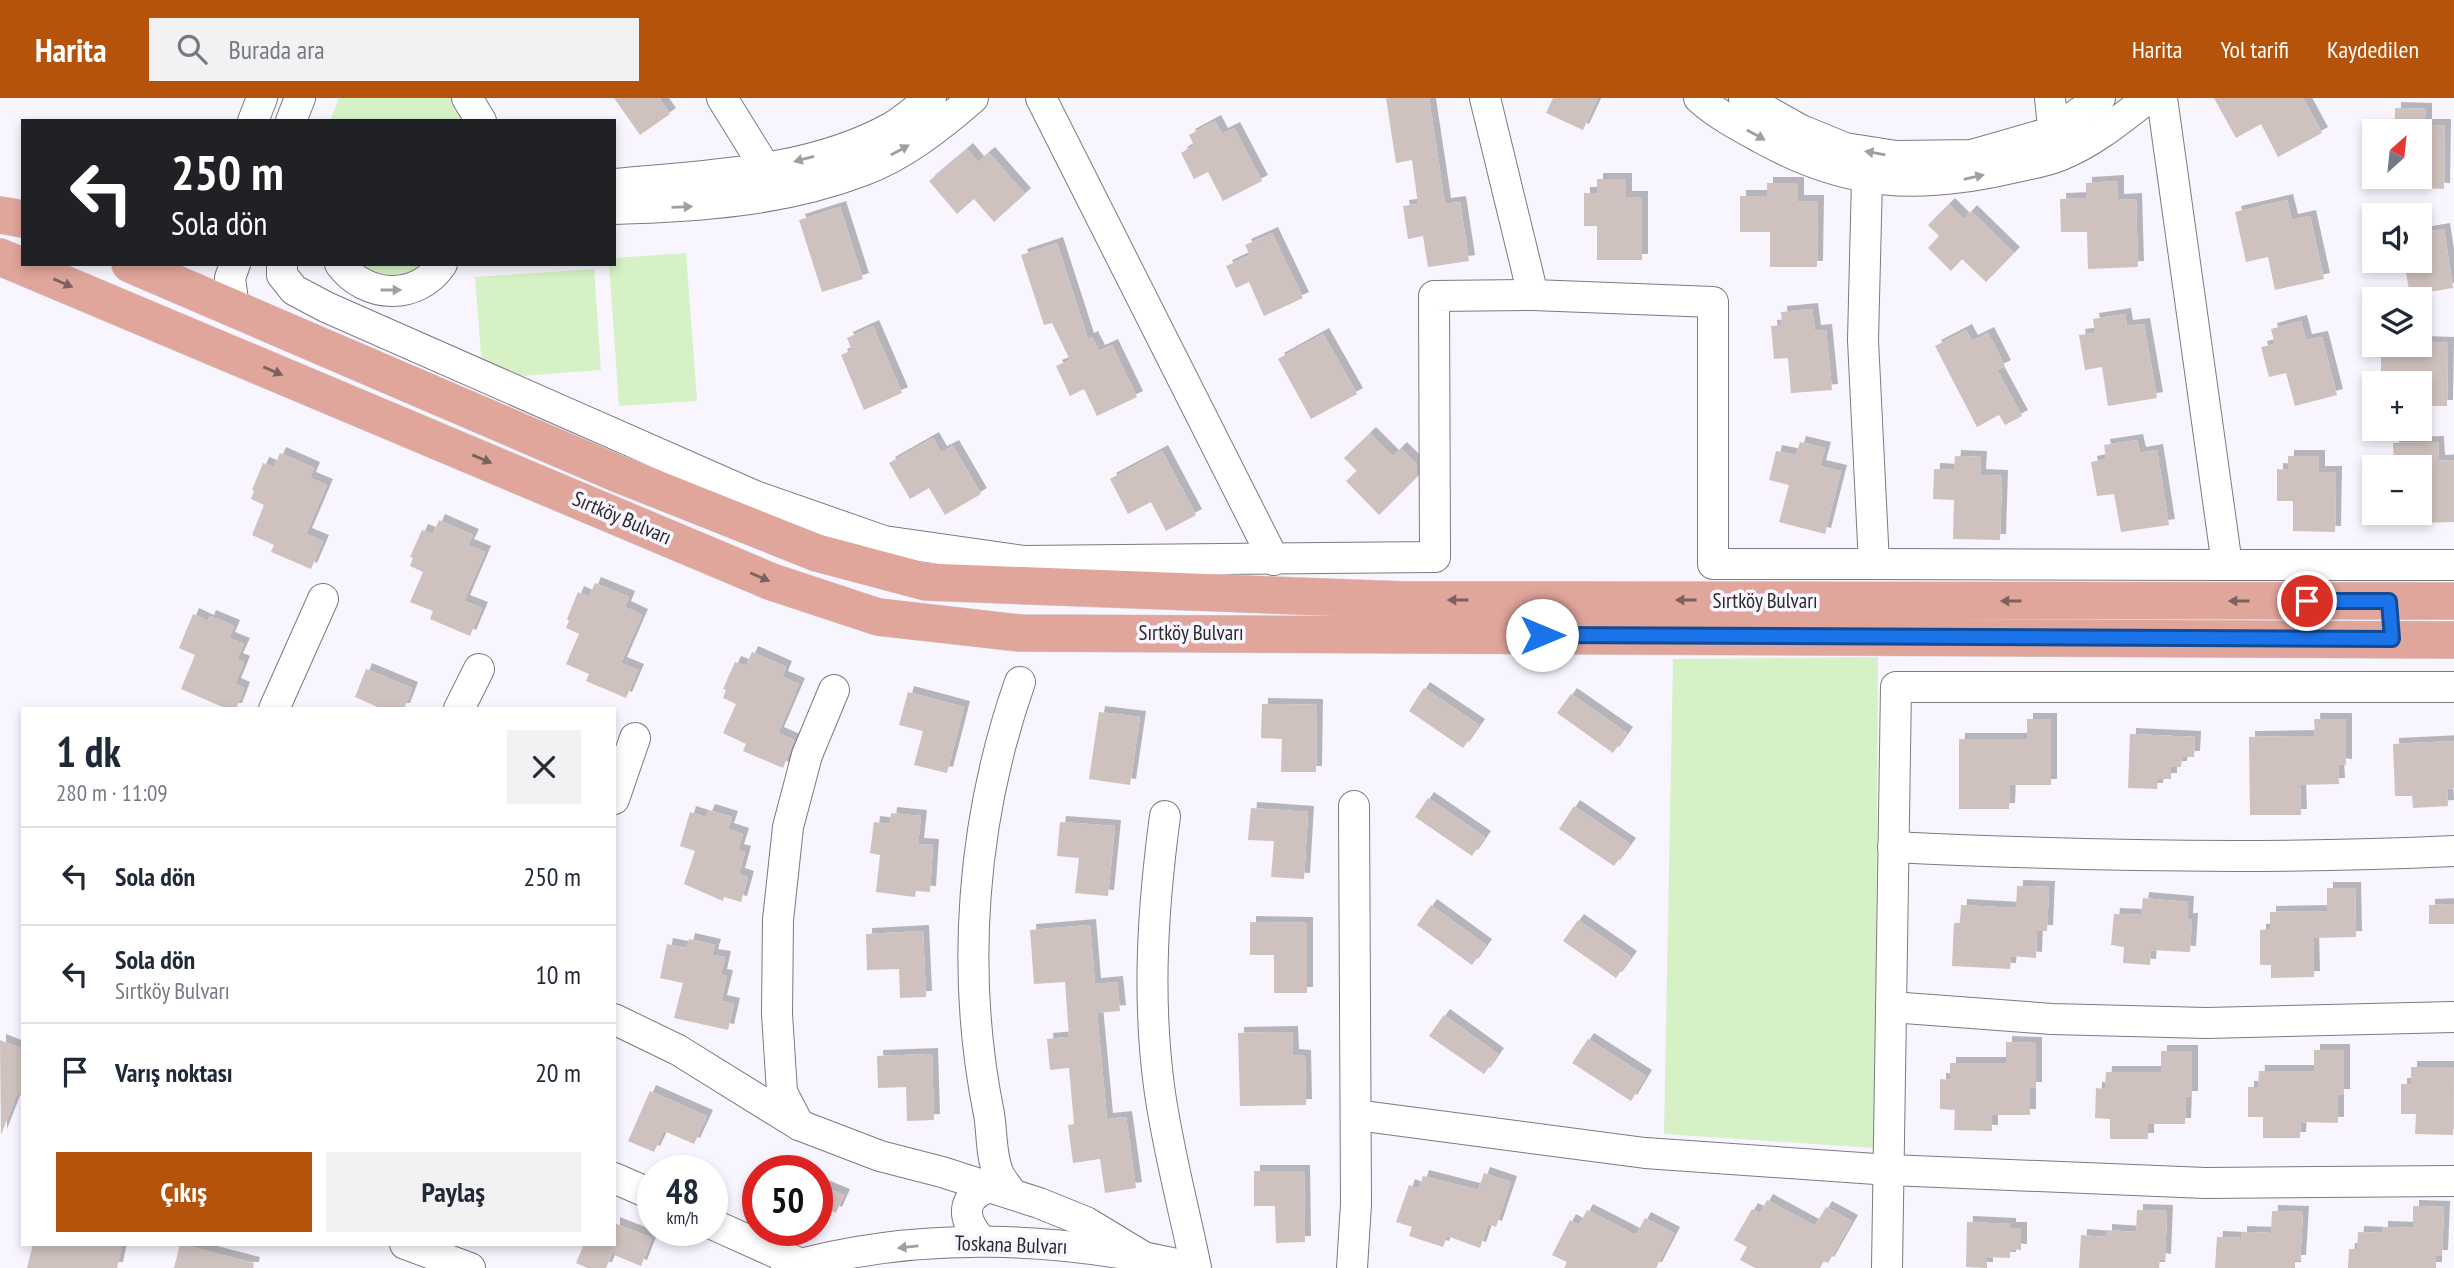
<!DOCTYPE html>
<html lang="tr">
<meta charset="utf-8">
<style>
body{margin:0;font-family:"PT Sans Narrow",sans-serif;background:#f2f2f3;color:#1f2937;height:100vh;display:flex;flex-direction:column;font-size:26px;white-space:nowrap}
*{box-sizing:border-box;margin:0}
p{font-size:23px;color:#747a83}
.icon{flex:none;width:38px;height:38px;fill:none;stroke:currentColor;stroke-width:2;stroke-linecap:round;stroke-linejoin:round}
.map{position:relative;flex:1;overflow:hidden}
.details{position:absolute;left:21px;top:609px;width:595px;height:539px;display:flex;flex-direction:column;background:#fff;border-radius:0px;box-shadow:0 4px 10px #0003}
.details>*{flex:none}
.top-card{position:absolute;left:21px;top:21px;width:595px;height:147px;border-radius:0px;box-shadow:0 4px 10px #0003;background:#202124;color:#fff;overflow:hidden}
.needle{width:46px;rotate:27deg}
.controls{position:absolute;left:2362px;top:21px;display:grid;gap:14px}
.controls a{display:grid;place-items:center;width:70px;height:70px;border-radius:0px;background:#fff;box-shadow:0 4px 10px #0003;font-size:35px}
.speed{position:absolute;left:637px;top:1057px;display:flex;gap:14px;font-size:35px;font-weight:700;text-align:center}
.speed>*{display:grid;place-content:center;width:91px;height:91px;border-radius:50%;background:#fff;box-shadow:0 4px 10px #0003;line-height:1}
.speed small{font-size:18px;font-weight:400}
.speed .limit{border:10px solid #d22;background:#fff;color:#111}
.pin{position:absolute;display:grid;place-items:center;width:60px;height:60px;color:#fff;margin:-30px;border:4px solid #fff;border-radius:50%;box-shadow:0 2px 7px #0007}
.me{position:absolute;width:77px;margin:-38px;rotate:90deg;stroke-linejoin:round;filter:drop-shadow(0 0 5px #0008)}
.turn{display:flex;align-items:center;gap:24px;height:147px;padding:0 35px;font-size:32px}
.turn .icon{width:91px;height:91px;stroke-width:2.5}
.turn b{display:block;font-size:49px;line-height:60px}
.round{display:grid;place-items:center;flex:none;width:74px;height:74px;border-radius:0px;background:#f2f2f3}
.summary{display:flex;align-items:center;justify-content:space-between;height:119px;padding:0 35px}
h1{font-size:42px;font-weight:700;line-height:52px}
.cta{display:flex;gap:14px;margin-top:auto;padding:14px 35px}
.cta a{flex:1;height:80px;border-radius:0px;background:#b45309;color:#fff;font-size:28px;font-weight:700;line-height:80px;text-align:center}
.cta a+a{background:#f2f2f3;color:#1f2937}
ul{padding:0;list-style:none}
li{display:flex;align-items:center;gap:21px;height:98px;padding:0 35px;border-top:2px solid #e0e1e3}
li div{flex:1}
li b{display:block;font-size:26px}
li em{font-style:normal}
header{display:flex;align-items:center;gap:42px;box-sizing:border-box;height:98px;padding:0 35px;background:#b45309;color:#fff}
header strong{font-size:33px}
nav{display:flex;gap:38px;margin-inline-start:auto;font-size:24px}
.search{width:490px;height:63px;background:#f2f2f3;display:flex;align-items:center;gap:18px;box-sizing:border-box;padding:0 24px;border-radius:0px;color:#747a83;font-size:26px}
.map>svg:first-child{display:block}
</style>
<header>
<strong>Harita</strong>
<div class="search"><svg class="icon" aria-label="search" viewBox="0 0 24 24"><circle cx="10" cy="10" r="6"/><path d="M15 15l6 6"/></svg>Burada ara</div>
<nav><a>Harita</a><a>Yol tarifi</a><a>Kaydedilen</a></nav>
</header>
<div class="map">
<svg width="2454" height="1170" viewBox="0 0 2454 1170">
<defs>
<filter id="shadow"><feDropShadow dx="6" dy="-6" stdDeviation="0" flood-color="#0004"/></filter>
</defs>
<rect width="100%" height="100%" fill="#f8f5ff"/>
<g fill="#d5f1c5">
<polygon points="339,0 460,0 472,23 330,23"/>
<polygon points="686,155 697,303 619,308 609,166 614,166 614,160"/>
<path d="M358,166H426C400,181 384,186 358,166Z"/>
<polygon points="594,171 601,272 483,281 475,179"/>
<polygon points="1878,559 1875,1050 1664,1036 1673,561"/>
</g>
<g fill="#cfc1be" filter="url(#shadow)">
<polygon points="614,0 659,0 670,16 640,37"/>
<polygon points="1386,0 1429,0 1445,106 1460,104 1469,163 1428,169 1423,138 1408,141 1403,108 1418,106 1412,62 1396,65"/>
<polygon points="1553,0 1598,0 1583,32 1546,15"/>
<polygon points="2214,0 2303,0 2322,35 2278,59 2261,26 2236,40"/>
<polygon points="2395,10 2426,11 2426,27 2445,27 2444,91 2420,90 2420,33 2395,33"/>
<polygon points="1215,23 1222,36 1234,30 1262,83 1223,103 1208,74 1194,81 1181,55 1194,47 1189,37"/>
<polygon points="967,51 978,64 989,55 1025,96 994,124 974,101 957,116 929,83"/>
<polygon points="1597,81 1626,81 1626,99 1642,99 1642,162 1597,162 1597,128 1584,128 1584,95 1597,95"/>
<polygon points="2118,83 2118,102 2136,101 2138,169 2088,171 2087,134 2061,134 2060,101 2086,100 2086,85"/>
<polygon points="1767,85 1798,85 1798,103 1818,103 1817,169 1770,169 1770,134 1740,134 1740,98 1767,98"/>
<polygon points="2287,102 2292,122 2310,118 2324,181 2275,192 2268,159 2246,164 2235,114"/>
<polygon points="1949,106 1964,121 1971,113 2014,155 1986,184 1962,161 1951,173 1928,150 1939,138 1928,127"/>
<polygon points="840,109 863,181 822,194 799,122"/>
<polygon points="2444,131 2453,190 2410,197 2404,163 2420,163 2420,135"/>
<polygon points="1272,135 1303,200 1264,218 1249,184 1236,190 1226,168 1250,157 1245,147"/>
<polygon points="1057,145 1088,241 1092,239 1099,253 1112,247 1137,299 1097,318 1084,291 1070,298 1056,268 1070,262 1052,225 1044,227 1021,157"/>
<polygon points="1812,211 1815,233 1826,232 1832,292 1791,295 1788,260 1774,261 1771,228 1782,227 1781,214"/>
<polygon points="2125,216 2127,228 2144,226 2157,300 2108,308 2102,269 2085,272 2079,237 2095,235 2093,221"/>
<polygon points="2301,223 2306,242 2322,239 2337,297 2295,308 2286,275 2269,279 2261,249 2275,246 2271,231"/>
<polygon points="873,228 902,295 864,312 841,257 852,252 847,240"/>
<polygon points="1966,232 1972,243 1988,235 2005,268 1997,272 2022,318 2005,327 1999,317 1977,329 1935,248"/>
<polygon points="1323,236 1357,296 1311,321 1278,261"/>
<polygon points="2420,244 2448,245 2447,308 2420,308 2420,285 2403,285 2403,275 2381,275 2381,247 2420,247"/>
<polygon points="1370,335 1393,358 1401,350 1417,366 1417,379 1379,417 1346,383 1357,373 1344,360"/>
<polygon points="933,340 941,354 953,348 981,396 945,417 929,390 910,401 889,365"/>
<polygon points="2137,342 2140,355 2157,352 2169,427 2121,434 2114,396 2097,398 2091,364 2106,361 2104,347"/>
<polygon points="1800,344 1825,350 1820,368 1841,373 1825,436 1779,424 1789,387 1769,382 1776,353 1796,357"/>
<polygon points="2438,344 2439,363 2454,362 2454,424 2420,425 2420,369 2394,369 2393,345"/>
<polygon points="1162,353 1196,417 1166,433 1151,404 1128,416 1110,381"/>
<polygon points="280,355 314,370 310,380 327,387 306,436 323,443 311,471 271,454 274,447 252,437 264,407 251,401 254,393 252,392 263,365 274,369"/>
<polygon points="1955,358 1981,359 1980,377 2002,378 2000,442 1953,441 1954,402 1933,401 1934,371 1954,372"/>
<polygon points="2288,358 2319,358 2319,374 2336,374 2335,434 2293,433 2293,403 2277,403 2277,371 2288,372"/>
<polygon points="439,422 473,437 468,447 485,454 464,503 482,510 470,538 430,521 433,513 410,504 423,474 410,468 413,460 410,459 422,432 433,436"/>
<polygon points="595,485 629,499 625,509 642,517 621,565 638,572 626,600 586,583 589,576 566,566 579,536 566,530 569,523 567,521 578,494 589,499"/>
<polygon points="193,516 208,523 210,518 234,528 229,540 244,546 237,561 244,564 235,586 244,590 236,611 227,611 181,591 195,557 179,550"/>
<polygon points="752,554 786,569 782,579 799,586 778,635 794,642 783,670 743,653 746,646 723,635 736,606 723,600 726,592 723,591 735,564 746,568"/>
<polygon points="366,571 412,590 404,611 382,611 355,599"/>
<polygon points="1424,590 1479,627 1463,650 1409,613"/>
<polygon points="908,594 964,609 947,675 914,667 923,633 899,627"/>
<polygon points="1571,596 1627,635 1613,655 1557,615"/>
<polygon points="1262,606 1317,607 1316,674 1281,674 1282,641 1261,640"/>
<polygon points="1099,614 1140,619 1130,687 1089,681"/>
<polygon points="2027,621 2051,621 2051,687 2010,687 2009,711 1959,711 1959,641 2027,641"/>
<polygon points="2314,621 2346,621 2346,667 2338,666 2339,686 2300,687 2301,717 2250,717 2249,639 2315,638"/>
<polygon points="2130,636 2195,639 2194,659 2182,659 2181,669 2171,669 2171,681 2158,681 2157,691 2128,690"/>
<polygon points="2454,643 2454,690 2447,691 2448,708 2413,710 2412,698 2395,698 2393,646"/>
<polygon points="1428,700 1485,739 1472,758 1415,719"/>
<polygon points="1574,708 1630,746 1614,768 1559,731"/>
<polygon points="1251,710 1308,714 1304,781 1271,779 1274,743 1248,742"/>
<polygon points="709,712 732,719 728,731 743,736 738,752 745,754 739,776 748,779 741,804 724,799 723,803 684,786 695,753 680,748 690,714 706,719"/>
<polygon points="891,715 921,718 918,746 933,747 930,794 916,793 915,799 876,794 880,757 870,755 874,724 890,726"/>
<polygon points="1060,724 1115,728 1108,798 1075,795 1079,760 1057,758"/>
<polygon points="2017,788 2049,789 2047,833 2037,833 2036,860 2011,858 2010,871 1952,868 1954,825 1960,825 1961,807 2016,810"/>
<polygon points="2327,790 2355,790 2356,839 2313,840 2314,879 2271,880 2271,867 2260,867 2260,832 2270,831 2270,814 2327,813"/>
<polygon points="2143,800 2188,804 2187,821 2192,821 2190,854 2151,852 2150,867 2123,865 2124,849 2111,847 2114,816 2141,817"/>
<polygon points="2454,806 2454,826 2429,826 2429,807"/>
<polygon points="1431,807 1486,847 1472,867 1417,827"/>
<polygon points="1578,822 1631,859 1616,880 1563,843"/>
<polygon points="1250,824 1307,825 1307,895 1274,895 1274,857 1250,857"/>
<polygon points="1090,827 1095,886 1117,884 1120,913 1097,915 1107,1021 1126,1019 1136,1090 1105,1095 1100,1061 1073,1065 1068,1027 1074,1026 1069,970 1050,972 1047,941 1069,939 1065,884 1034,886 1030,832"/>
<polygon points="923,833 926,899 900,900 899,871 867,872 866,836"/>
<polygon points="689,841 715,847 712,857 725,859 721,877 727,878 721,903 734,906 728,932 674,920 683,885 660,880 667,846 687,850"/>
<polygon points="1444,917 1498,956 1484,976 1429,938"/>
<polygon points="1292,934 1293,957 1305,958 1306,1007 1240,1008 1238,935"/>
<polygon points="1588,941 1646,978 1631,1003 1572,965"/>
<polygon points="0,942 23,951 23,998 17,996 1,1037"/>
<polygon points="2006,944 2036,945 2036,990 2030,990 2030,1017 1992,1017 1992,1033 1954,1032 1955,1012 1940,1011 1940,981 1950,982 1950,965 2006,965"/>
<polygon points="2314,952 2344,952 2344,997 2338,997 2338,1025 2301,1024 2300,1040 2263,1040 2263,1019 2248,1019 2248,989 2258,989 2259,973 2314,973"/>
<polygon points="2161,953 2192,953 2192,999 2186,999 2185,1026 2148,1026 2148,1041 2110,1041 2110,1021 2095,1020 2096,990 2105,991 2106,974 2161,974"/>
<polygon points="932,956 934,1022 907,1023 906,989 878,990 877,958"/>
<polygon points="2411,969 2454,969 2453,1037 2415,1036 2416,1016 2401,1016 2401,986 2411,986"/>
<polygon points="650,993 707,1018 694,1046 664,1033 654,1054 628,1043"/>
<polygon points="1254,1073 1304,1073 1305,1144 1276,1145 1275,1108 1254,1108"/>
<polygon points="1484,1075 1511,1084 1496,1129 1488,1126 1480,1150 1447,1138 1443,1149 1409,1138 1412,1129 1396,1124 1409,1087 1419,1091 1423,1078 1478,1092"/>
<polygon points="817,1086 844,1097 836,1115 817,1106"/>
<polygon points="1767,1102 1815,1128 1826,1109 1852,1123 1828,1165 1824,1163 1820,1170 1755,1170 1740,1162 1747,1149 1734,1142 1752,1111 1760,1115"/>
<polygon points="2413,1108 2444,1109 2442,1158 2436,1158 2436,1170 2348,1170 2349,1151 2357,1151 2358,1134 2382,1135 2382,1129 2413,1130"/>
<polygon points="1587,1112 1636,1137 1645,1120 1674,1135 1656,1170 1564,1170 1567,1164 1552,1157 1570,1122 1579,1127"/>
<polygon points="2137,1112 2167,1113 2165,1162 2160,1161 2159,1170 2079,1170 2081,1137 2106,1139 2106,1132 2136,1134"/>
<polygon points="2272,1113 2303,1114 2300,1163 2295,1163 2295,1170 2215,1170 2217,1139 2241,1140 2241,1134 2271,1135"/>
<polygon points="1967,1124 2010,1126 2010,1130 2021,1130 2021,1152 2010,1151 2010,1160 1987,1159 1987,1170 1966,1169"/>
<polygon points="614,1125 652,1140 641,1168 614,1157 614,1151 606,1170 587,1170 576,1165 584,1146 614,1146"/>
<polygon points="33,1146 122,1146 117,1170 27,1170"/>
<polygon points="180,1146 254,1165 253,1170 174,1170"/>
</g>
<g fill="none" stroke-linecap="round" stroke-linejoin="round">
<g stroke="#7c7983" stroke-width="32">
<g id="minor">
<polyline points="467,0 481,23"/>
<polyline points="722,0 766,71"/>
<polyline points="1041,0 1274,462"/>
<polyline points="1485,0 1533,197"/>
<path d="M1699,0C1718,17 1739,28 1761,40C1847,88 1918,92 2012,70C2028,66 2045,64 2059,58C2092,45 2120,22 2148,0"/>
<polyline points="1744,0 1801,32 1845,50 1896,58 1972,57 2052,34 2100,0"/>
<polyline points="2050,0 2055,48"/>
<polyline points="2162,0 2227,467 2454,467"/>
<polyline points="253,23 262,0"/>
<polyline points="291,23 300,0"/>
<path d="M614,86C707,77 809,75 892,29C906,21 918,9 931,0"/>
<path d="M614,111C697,109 783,103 862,73C903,58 941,28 973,0"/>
<polyline points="282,166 282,177 294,192 326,209 755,398 884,443 1024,463 1435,459 1434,198 1533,197 1713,204 1713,466 1874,466 1863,242 1867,81"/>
<path d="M340,166C366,201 417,203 442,166"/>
<polyline points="234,210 230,180 235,166"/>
<polyline points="1874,466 2227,467"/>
<polyline points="274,611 323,501"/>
<polyline points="459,611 479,571"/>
<polyline points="614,701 635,640"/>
<path d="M1165,718C1153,808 1147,897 1159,988C1167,1049 1184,1110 1196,1170"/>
<path d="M1893,749C2080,758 2266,762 2454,753"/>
<polyline points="1891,909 2052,921 2206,925 2454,919"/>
<polyline points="614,921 678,952 799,1027 880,1058 942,1074 1039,1105 1086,1124 1147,1161"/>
<polyline points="1356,1017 1645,1055 1890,1072 2205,1085 2454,1083"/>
<polyline points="799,1027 782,994 777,916 778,822 788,729 807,657 834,592"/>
<polyline points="614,1080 653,1097"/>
<path d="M1012,1096C1008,1089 1001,1082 998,1074C991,1058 992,1033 989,1016C960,873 972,721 1020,584"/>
<polyline points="712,1126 801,1166"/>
<path d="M981,1142C962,1121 960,1100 989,1089"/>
<polyline points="405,1146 470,1170"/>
<path d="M786,1170C919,1132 1061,1138 1194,1170"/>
<polyline points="1352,1170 1356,1106 1354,708"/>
<polyline points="1887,1170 1896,589 2454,589"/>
</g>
</g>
<g stroke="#d4d4d5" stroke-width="38">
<g id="major">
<polyline points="0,117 23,121"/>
<polyline points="0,159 772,484 878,519 1020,535 2454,542"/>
<polyline points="130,166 616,375 817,455 926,484 1405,502 2454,503"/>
</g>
</g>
<use href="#minor" stroke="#fff" stroke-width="30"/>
<use href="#major" stroke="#e0a59b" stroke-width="37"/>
</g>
<defs><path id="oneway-solid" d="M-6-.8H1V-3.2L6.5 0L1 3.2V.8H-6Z" transform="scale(1.75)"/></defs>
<g fill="#9f9fa0">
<use href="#oneway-solid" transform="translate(1756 37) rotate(29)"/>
<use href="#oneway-solid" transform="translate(900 52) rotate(-29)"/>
<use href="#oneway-solid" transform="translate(1875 55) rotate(-170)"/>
<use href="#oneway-solid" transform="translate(804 61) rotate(165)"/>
<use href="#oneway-solid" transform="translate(1974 79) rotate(-13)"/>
<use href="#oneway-solid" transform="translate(682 109) rotate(-2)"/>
<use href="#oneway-solid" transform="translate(391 192)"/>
<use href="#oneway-solid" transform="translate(908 1149) rotate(174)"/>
</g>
<g fill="#7c615e">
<use href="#oneway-solid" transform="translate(63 185) rotate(23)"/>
<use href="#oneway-solid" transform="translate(273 273) rotate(23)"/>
<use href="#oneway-solid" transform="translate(482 361) rotate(23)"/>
<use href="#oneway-solid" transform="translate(760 479) rotate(23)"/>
<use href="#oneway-solid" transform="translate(1458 502) rotate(-180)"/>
<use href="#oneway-solid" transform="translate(1686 502) rotate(-180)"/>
<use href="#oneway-solid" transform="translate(2011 503) rotate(-180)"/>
<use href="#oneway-solid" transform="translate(2239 503) rotate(-180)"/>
</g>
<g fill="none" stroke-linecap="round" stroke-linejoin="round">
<g stroke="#114b97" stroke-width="18">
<polyline id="route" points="1542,537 2392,541 2389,503 2307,503"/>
</g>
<use href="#route" stroke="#1a73e8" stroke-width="12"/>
</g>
<g text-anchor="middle" stroke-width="7" stroke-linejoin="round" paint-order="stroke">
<g font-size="21" fill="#2a292d" stroke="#f8f5ff">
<text transform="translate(622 420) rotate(23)" y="7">Sırtköy Bulvarı</text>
<text x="1765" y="510">Sırtköy Bulvarı</text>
<text x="1191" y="542">Sırtköy Bulvarı</text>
<text transform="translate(1011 1147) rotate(2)" y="7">Toskana Bulvarı</text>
</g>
</g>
</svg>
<div class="controls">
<a><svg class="needle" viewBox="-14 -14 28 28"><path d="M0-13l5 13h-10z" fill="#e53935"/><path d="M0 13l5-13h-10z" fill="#747a83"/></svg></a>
<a><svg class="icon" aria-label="sound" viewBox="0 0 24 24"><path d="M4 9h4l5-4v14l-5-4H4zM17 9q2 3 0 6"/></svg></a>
<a><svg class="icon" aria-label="layers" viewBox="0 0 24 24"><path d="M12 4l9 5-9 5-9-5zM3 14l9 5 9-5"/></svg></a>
<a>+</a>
<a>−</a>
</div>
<div class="speed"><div>48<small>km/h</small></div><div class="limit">50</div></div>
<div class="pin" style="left:2307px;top:503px;background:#d93025"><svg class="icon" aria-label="arrive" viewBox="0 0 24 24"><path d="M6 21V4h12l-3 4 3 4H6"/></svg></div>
<svg class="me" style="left:1542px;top:537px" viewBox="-20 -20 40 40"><circle r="19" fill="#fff"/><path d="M0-13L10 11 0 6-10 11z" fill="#1a73e8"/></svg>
<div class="top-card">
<div class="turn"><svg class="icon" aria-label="left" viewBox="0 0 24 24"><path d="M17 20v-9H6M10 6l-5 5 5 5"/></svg><div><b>250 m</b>Sola dön</div></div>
</div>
<section class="details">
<div class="summary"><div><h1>1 dk</h1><p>280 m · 11:09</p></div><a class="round"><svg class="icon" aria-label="close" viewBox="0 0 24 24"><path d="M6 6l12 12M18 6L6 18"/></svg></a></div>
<ul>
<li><svg class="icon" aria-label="left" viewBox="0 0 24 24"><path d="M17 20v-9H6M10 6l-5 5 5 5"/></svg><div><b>Sola dön</b></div><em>250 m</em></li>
<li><svg class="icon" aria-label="left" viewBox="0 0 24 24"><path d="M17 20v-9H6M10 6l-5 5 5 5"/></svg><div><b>Sola dön</b><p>Sırtköy Bulvarı</p></div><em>10 m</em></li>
<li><svg class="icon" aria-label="arrive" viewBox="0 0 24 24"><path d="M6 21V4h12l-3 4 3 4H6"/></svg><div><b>Varış noktası</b></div><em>20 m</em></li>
</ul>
<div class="cta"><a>Çıkış</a><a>Paylaş</a></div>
</section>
</div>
